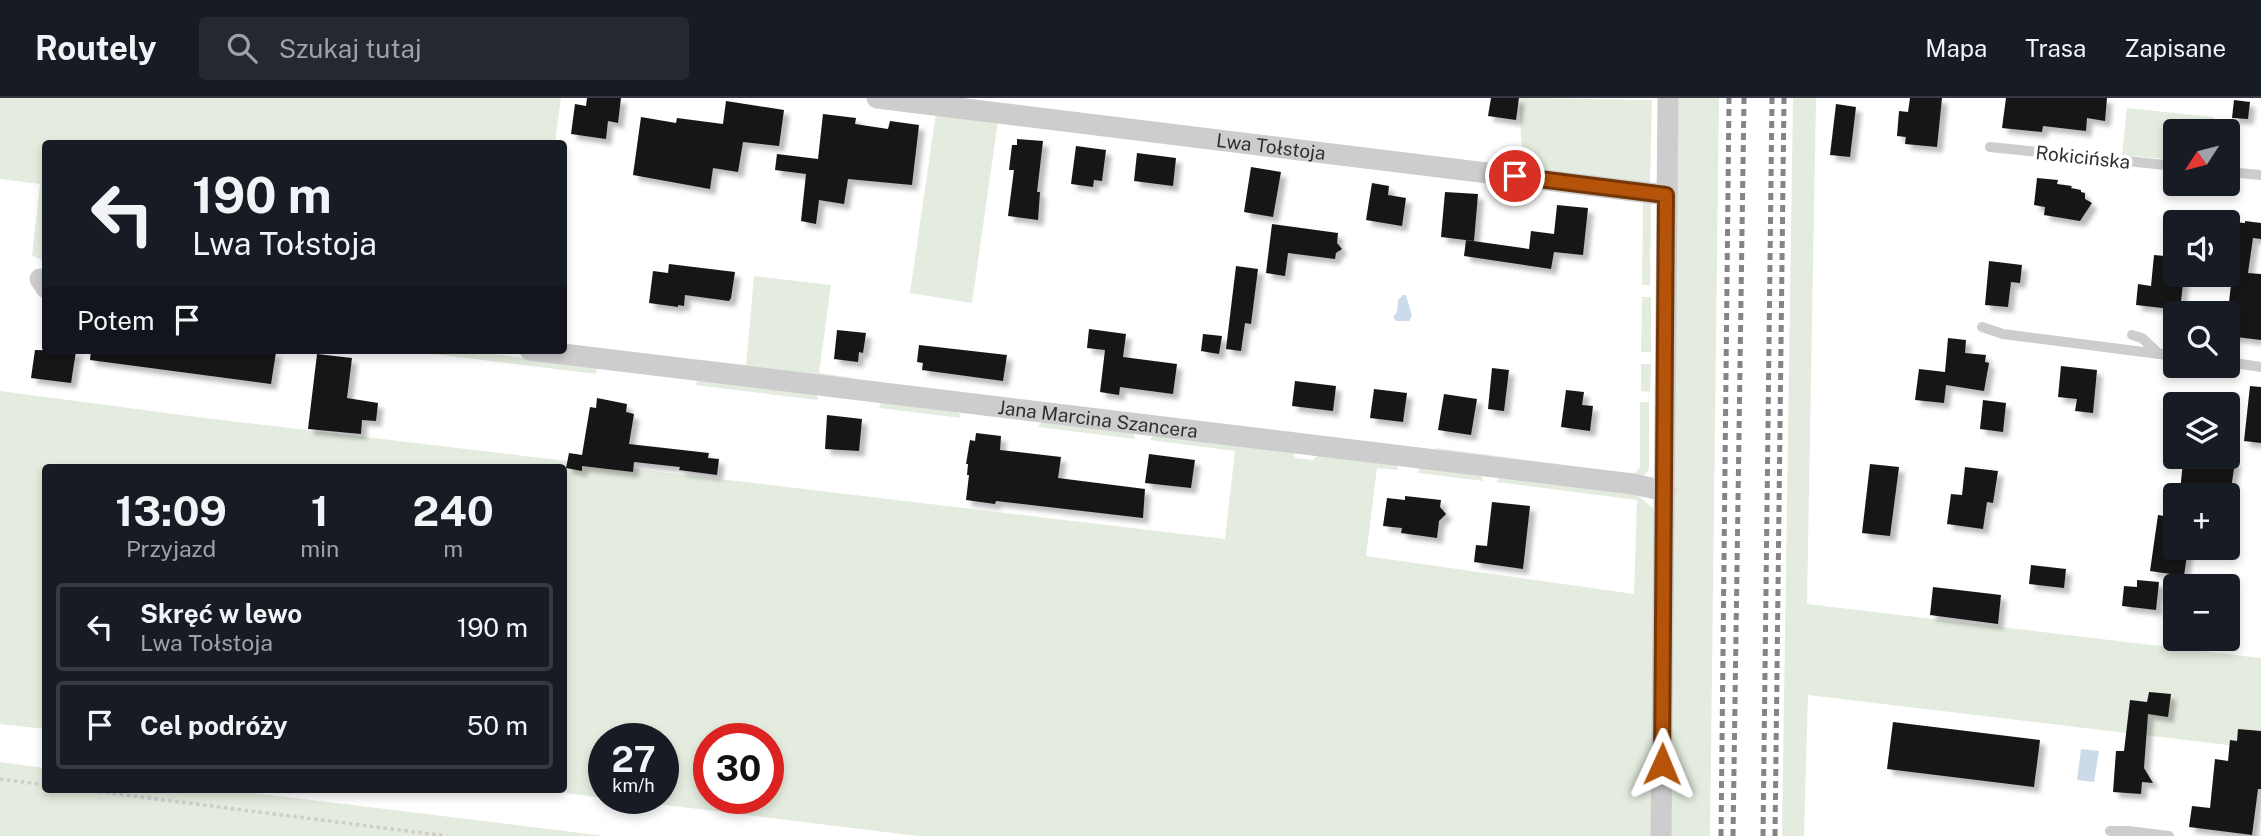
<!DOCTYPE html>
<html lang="pl">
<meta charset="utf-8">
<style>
body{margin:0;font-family:"Public Sans",sans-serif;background:#242831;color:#f1f3f6;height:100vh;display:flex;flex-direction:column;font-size:26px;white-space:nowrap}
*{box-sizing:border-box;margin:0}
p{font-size:23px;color:#9ea1a6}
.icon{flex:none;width:38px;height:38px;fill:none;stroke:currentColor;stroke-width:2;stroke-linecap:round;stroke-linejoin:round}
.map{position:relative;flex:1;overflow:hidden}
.side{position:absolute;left:42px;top:366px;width:525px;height:329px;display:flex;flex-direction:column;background:#171b24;border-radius:7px;box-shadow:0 4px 10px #0003}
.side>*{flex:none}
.top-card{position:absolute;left:42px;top:42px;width:525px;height:214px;border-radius:7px;box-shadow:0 4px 10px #0003;background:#171b24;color:#f1f3f6;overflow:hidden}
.needle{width:46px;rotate:234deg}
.fabs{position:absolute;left:2163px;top:21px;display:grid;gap:14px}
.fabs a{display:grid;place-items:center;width:77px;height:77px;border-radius:7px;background:#171b24;box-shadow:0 4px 10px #0003;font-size:35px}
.speed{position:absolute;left:588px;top:625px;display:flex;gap:14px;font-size:35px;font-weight:700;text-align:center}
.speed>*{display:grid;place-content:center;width:91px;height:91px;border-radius:50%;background:#171b24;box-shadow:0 4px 10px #0003;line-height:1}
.speed small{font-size:18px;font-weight:400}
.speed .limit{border:10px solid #d22;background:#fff;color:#111}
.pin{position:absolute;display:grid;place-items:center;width:60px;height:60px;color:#fff;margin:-30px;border:4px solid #fff;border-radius:50%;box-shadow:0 2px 7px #0007}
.me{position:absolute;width:77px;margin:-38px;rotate:1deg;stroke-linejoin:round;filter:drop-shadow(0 0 5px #0008)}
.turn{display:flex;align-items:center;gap:24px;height:147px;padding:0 35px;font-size:32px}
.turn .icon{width:91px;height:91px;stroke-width:2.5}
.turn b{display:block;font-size:49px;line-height:60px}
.then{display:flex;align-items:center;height:66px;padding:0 35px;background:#0003;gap:14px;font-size:26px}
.eta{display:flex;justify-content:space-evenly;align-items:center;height:119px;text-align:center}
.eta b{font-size:42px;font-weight:700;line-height:49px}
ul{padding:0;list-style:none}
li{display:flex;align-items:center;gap:21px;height:88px;margin:0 14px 10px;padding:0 21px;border:4px solid #363941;border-radius:7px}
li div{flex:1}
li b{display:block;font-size:26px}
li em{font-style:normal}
header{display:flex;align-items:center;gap:42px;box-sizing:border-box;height:98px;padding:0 35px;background:#171b24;border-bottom:2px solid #363941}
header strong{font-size:33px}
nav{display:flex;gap:38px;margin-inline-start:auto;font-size:24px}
.search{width:490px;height:63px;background:#242831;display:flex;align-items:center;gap:18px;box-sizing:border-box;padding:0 24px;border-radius:7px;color:#9ea1a6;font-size:26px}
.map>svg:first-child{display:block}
</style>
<header>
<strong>Routely</strong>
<div class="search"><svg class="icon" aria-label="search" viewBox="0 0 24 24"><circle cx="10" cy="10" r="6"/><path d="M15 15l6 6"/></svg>Szukaj tutaj</div>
<nav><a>Mapa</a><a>Trasa</a><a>Zapisane</a></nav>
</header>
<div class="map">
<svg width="2261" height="738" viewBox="0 0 2261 738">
<defs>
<filter id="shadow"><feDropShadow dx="5.5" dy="5.5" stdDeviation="2" flood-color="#0004"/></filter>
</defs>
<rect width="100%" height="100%" fill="#fff"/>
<g fill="#e4ecdf" fill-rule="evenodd">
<polygon points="0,0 561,0 555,45 46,46 45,163 32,158 40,86 0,81"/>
<polygon points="1519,0 1652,2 1650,86 1523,73"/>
<polygon points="1675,0 1719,0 1710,738 1667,738"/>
<polygon points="1793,0 1816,0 1807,506 2261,560 2261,651 1808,597 1804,738 1782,738"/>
<polygon points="2127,10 2214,19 2212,33 2175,33 2175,62 2122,57"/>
<polygon points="936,15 998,23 972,205 910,195"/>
<polygon points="1643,101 1651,104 1650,187 1642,187"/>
<polygon points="754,178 831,187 819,275 854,280 851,285 705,267 703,262 746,267"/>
<polygon points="1642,199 1651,199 1651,254 1641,254"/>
<polygon points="401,252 460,252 597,269 596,276"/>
<polygon points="1641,266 1651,266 1650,294 1641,293"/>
<polygon points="699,281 816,295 818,302 695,287"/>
<path d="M0,293L197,319L1225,441L1235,353L1150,342L1154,335L1293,352L1295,360L1313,362L1318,356L1397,366L1398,372L1377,370L1366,458L1634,496L1637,402L1496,384L1502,378L1635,395L1655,412V738H918L608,700H663V640H604V700L536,691H564V369H46L45,631L0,626ZM709,640H768V700H709Z"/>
<polygon points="882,303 958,313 961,320 879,310"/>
<polygon points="1640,304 1649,304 1649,371 1643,379 1437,356 1436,350 1634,376 1640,369"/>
<polygon points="1043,322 1133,333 1135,341 1038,329"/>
<polygon points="1420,368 1481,375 1483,383 1418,375"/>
<polygon points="0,664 45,670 46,691 222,691 605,738 0,738"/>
</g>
<g fill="#ccdbea">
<polygon points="1403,197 1406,197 1412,218 1409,223 1396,223 1393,219 1397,214 1398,202"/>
<polygon points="2081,651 2099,653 2094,684 2077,682"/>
</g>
<g fill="#171717" filter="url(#shadow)">
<polygon points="587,0 621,0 618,25 608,23 606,41 571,36 575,6 586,8"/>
<polygon points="1491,0 1519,0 1516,22 1488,18"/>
<polygon points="1910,0 1942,0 1937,49 1905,46 1906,39 1897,38 1899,13 1908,14"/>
<polygon points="2006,0 2107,0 2105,23 2087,20 2086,33 2043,28 2042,34 2002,30"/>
<polygon points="2234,2 2250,4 2248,21 2232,20"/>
<polygon points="726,3 784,12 779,48 743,44 738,74 713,70 710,91 633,77 641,19 676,25 677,20 723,26"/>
<polygon points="1836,6 1856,9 1850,59 1830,57"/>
<polygon points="823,16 856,20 855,26 888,31 890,23 919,27 912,87 848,81 844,106 819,102 816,126 801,123 806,76 775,72 777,56 818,61"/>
<polygon points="1017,41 1043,43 1037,94 1040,94 1038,122 1008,118 1014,72 1009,72 1012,47 1017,47"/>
<polygon points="1076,48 1106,52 1102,83 1094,82 1093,89 1071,86"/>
<polygon points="1137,55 1176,60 1173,88 1134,83"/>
<polygon points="1251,69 1281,74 1273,119 1244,114"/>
<polygon points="2037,80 2058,82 2057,86 2072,88 2071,90 2081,92 2081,94 2085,95 2085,101 2092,105 2080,123 2044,117 2045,109 2034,107"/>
<polygon points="1372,85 1389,88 1388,97 1406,100 1402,128 1366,122"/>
<polygon points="1445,94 1478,96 1474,143 1441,139"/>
<polygon points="1557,107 1588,110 1583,157 1554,154 1551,171 1464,158 1466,142 1529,151 1531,133 1554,136"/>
<polygon points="2245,123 2261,125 2261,141 2253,140 2248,175 2261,176 2261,242 2228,238 2228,213 2236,142 2230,141 2232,124 2245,125"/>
<polygon points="1272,126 1338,135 1337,145 1342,151 1336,155 1335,161 1288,155 1285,178 1266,175"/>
<polygon points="2154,157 2175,159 2175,177 2184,177 2180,212 2136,207 2138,186 2151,188"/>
<polygon points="1989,163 2022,167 2020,185 2011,184 2008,209 1985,207"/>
<polygon points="669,166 735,174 731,200 729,203 685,197 684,208 678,207 678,209 649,205 653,173 668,175"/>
<polygon points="1236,168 1258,171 1251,226 1245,225 1241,253 1226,251"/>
<polygon points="1089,231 1126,236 1123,259 1177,266 1173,296 1120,289 1119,297 1100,294 1105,252 1087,250"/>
<polygon points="837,232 866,235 863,255 859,254 858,264 834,261"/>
<polygon points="1203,236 1222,238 1219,256 1201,253"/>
<polygon points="1948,240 1966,242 1965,255 1986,257 1985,264 1989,265 1984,293 1946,287 1944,305 1915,302 1919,271 1945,274"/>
<polygon points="919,247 1007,257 1003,283 922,272 923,265 917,264"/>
<polygon points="35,252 76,253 71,285 31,280"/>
<polygon points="91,252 259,252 276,254 271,286 90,262"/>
<polygon points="317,256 352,260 347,300 378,305 376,323 362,322 361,336 308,331"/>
<polygon points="2061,268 2097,272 2093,315 2075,313 2077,301 2058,299"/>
<polygon points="1492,270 1509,272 1504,313 1488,311"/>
<polygon points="1295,283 1336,288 1333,313 1292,308"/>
<polygon points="2250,288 2261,289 2261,345 2244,343"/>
<polygon points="1374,291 1407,295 1403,324 1370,320"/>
<polygon points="1566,292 1584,294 1582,307 1593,308 1590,333 1561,329"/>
<polygon points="1444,296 1477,301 1471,337 1438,332"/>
<polygon points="597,300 627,306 626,314 634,316 629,346 709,355 708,360 719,361 717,377 679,372 680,369 634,364 633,374 582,368 582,373 566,370 569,355 582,357 590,309 596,310"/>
<polygon points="1983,302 2006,305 2003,334 1980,331"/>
<polygon points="827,317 862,321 859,353 825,351"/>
<polygon points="976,335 1001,338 1000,352 1061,359 1058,380 1145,391 1143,420 996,403 995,406 966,402 969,377 967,377 968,366 966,366 970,342 975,343"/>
<polygon points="1149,356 1195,362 1191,390 1145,385"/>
<polygon points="2200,359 2235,363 2230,399 2228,397 2180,393 2183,364 2199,365"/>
<polygon points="1870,366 1899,369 1890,438 1862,435"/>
<polygon points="1965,369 1998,373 1993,405 1987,404 1983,431 1947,426 1951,396 1962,397"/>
<polygon points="1405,398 1441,402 1440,409 1446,416 1439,423 1437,440 1401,435 1402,430 1383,428 1387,400 1405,402"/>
<polygon points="1492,404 1530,408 1523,471 1474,464 1476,447 1487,448"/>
<polygon points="2158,417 2175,420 2175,450 2188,450 2184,478 2150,473"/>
<polygon points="2031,467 2066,471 2064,490 2029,486"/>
<polygon points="2137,482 2159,484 2156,512 2122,508 2124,488 2137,489"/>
<polygon points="1933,489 2001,497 1998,526 1930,517"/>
<polygon points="2149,594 2171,596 2168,619 2148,616 2144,670 2153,685 2142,684 2141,696 2113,694 2116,653 2124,653 2130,602 2147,604"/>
<polygon points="1893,624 2040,642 2034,689 1887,671"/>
<polygon points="2238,631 2261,633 2261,691 2258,691 2252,737 2189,729 2192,708 2210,710 2215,661 2228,663 2230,642 2237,643"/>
</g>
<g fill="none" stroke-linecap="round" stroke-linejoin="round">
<g stroke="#cdcdcd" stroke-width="3.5" stroke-dasharray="3.5 3.5" stroke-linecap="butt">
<polyline points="0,681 46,687"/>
<polyline points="78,691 447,738"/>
</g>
<g stroke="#cdcdcd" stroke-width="10">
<polyline points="1990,49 2175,68"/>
<polyline points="2228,74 2261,77"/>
<polyline points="1982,229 2003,236 2175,258"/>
<polyline points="2132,237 2142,240 2159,256"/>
<polyline points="2228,264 2261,269"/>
<polyline points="2110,733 2128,733 2169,738"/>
</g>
<g stroke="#cdcdcd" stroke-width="21">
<path id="s1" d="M877,0L1666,97"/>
<polyline points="40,181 46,190"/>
<path id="s2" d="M530,252L1633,386L1665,393"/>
<polyline points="1661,738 1668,0"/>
</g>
<g stroke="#858585" stroke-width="5" stroke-dasharray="7 5" stroke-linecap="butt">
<polyline points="1721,738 1729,0"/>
<polyline points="1733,738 1744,0"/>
<polyline points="1763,738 1772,0"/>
<polyline points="1775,738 1784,0"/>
</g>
</g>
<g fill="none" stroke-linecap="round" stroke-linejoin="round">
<g stroke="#753606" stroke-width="18">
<polyline id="route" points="1515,78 1666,97 1662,666"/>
</g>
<use href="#route" stroke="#b45309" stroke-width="12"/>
</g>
<g text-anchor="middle" stroke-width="7" stroke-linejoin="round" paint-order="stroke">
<g font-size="19" fill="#303030" stroke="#fff">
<text dy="7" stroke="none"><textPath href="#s1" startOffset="397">Lwa Tołstoja</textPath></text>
<text transform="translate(2083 59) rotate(6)" y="7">Rokicińska</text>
<text dy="7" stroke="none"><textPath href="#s2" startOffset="572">Jana Marcina Szancera</textPath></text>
</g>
</g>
</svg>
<div class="fabs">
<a><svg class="needle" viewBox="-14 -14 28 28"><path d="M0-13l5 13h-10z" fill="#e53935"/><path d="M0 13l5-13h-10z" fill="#9ea1a6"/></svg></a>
<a><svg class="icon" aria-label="sound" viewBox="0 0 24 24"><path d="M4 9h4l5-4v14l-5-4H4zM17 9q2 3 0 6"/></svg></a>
<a><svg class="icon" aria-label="search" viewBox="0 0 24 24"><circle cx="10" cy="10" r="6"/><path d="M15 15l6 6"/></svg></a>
<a><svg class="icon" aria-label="layers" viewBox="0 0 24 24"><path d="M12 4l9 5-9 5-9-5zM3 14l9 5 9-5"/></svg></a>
<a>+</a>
<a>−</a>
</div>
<div class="speed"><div>27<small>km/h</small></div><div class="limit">30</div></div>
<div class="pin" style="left:1515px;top:78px;background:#d93025"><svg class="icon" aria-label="arrive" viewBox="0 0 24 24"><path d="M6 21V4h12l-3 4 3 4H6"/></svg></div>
<svg class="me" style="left:1662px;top:666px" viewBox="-20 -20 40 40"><path d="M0-17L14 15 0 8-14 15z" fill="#b45309" stroke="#fff" stroke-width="4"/></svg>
<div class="top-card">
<div class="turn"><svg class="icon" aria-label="left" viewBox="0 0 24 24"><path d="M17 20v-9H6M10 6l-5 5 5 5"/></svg><div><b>190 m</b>Lwa Tołstoja</div></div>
<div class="then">Potem<svg class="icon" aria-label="arrive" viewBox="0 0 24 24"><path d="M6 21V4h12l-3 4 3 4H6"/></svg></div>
</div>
<section class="side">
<div class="eta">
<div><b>13:09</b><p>Przyjazd</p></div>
<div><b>1</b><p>min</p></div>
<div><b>240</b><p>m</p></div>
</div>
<ul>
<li><svg class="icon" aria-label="left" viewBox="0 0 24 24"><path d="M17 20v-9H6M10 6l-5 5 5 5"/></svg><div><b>Skręć w lewo</b><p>Lwa Tołstoja</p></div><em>190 m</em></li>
<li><svg class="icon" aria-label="arrive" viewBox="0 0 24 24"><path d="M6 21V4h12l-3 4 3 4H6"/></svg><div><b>Cel podróży</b></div><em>50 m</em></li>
</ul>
</section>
</div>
